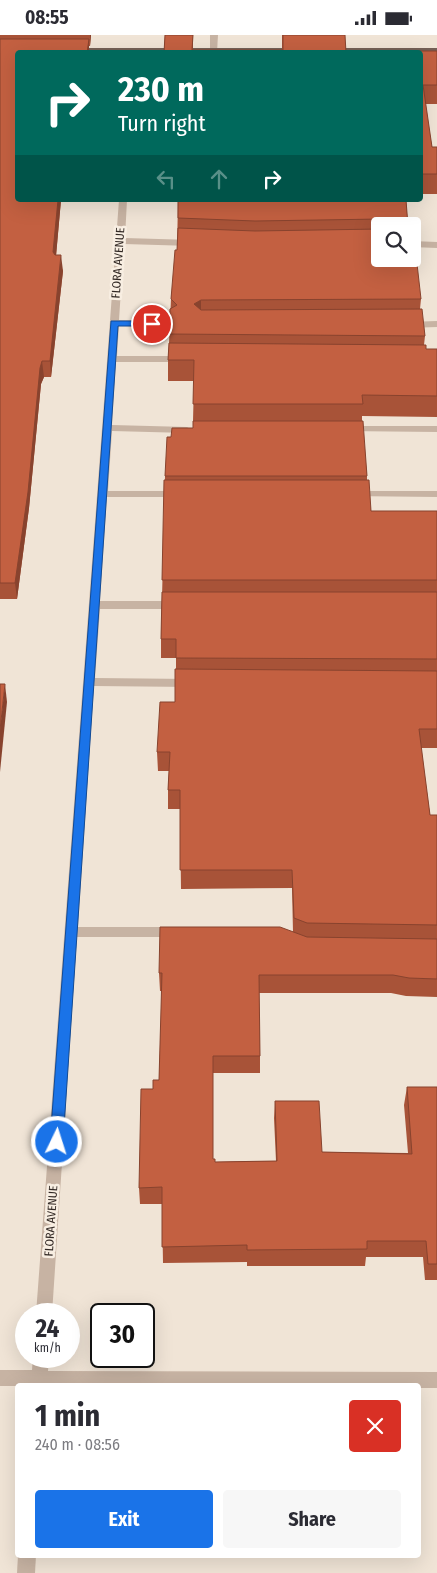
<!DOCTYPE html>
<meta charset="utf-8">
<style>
body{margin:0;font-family:"Fira Sans Condensed",sans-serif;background:#f7f7f7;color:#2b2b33;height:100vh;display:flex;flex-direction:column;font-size:19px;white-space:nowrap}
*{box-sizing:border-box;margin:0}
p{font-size:16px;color:#7c7c81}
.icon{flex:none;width:28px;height:28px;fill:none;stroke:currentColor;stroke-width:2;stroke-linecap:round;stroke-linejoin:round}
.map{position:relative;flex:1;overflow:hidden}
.side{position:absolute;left:15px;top:1348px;width:406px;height:175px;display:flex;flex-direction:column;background:#fff;border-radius:5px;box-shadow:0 5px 20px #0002}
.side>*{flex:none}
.hud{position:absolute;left:15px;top:15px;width:408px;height:152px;border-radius:5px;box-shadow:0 5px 20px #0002;background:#00695c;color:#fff;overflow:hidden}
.fabs{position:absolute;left:371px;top:182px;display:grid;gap:10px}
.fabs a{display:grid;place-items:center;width:50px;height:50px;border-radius:5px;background:#fff;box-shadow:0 5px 20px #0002;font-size:25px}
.speed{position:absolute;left:15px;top:1268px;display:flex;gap:10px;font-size:25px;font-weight:700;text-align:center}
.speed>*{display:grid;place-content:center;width:65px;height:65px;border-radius:50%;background:#fff;box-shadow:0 5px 20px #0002;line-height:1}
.speed small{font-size:12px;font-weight:400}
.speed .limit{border:2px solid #111;border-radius:8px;background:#fff;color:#111}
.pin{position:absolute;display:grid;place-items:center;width:42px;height:42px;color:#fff;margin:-21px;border:2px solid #fff;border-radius:50%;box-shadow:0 1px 5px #0007}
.me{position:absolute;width:55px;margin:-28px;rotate:4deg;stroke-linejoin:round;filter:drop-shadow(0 0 4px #0008)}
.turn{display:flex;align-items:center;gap:18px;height:105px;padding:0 20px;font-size:22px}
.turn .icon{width:65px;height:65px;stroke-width:2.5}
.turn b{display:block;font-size:35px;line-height:42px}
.lanes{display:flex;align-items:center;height:48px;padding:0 20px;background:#0003;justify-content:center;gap:25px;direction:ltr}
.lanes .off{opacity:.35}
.round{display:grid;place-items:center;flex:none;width:52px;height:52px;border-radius:5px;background:#f7f7f7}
.head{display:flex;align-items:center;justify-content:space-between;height:85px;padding:0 20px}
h1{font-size:30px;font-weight:700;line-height:38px}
.primary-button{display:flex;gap:10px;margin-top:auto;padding:10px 20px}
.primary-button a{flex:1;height:58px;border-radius:5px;background:#1a73e8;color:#fff;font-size:20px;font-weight:700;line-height:58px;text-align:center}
.primary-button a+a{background:#f7f7f7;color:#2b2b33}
.status{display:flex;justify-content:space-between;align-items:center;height:35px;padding:0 25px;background:#fff;direction:ltr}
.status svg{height:14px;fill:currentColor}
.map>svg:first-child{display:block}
</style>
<div class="status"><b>08:55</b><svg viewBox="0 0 49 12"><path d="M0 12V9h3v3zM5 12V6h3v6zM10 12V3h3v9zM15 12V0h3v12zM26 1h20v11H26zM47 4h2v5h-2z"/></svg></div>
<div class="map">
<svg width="437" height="1538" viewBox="0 0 437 1538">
<rect width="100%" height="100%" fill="#f0e4d6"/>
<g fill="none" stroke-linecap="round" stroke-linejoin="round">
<g fill="#c7b3a3" fill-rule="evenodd">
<polygon points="210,0 218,0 217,17 210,15"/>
<polygon points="119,165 127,165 125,203 192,205 197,208 192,211 124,209 119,285 171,286 176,289 171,292 119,291 117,321 168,321 173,324 168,327 116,327 112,390 187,392 192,395 187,398 112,396 108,456 180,456 185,459 180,462 107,462 100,566 177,566 183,570 177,574 100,574 95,643 191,644 197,648 191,652 94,651 78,892 177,892 182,893 184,897 182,901 177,902 77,902 52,1279 36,1279"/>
<polygon points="412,206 437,207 437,213 412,212"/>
<polygon points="437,286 437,292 408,293 403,290 408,287"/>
<polygon points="347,391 437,391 437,397 343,396 342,394"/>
<polygon points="352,456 437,456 437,462 348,461 347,459"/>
<polygon points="33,1321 49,1321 48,1336 437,1337 437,1353 419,1353 419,1350 0,1351 0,1335 32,1335"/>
<polygon points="18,1520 36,1520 35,1538 17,1538"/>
</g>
<g fill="#746056" fill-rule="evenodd">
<polygon points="69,13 297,13 301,15 297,17 69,17"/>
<rect x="327" y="13" width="110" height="4"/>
</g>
</g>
<g fill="#a85338">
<polygon points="0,0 91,0 90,11 89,11 89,18 18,18 18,165 61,165 56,220 63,236 51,342 44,342 41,349 29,473 17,564 0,564"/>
<polygon points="165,0 193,0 193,15 282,15 282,0 344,0 346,18 164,18"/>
<polygon points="382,16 437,16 437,69 425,69 432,112 437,112 437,159 420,159 420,18 381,18"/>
<polygon points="178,165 406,165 408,191 380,191 380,224 421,264 420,274 425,301 424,310 426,314 437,314 437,382 362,381 362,386 367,441 367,445 371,476 437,476 437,713 421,713 430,780 437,780 437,962 406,961 391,958 259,958 260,1021 260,1038 213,1038 213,1124 215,1127 276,1126 274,1083 275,1066 322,1117 408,1118 404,1070 407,1052 437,1052 437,1245 425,1245 423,1222 366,1222 365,1231 247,1231 247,1227 163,1228 162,1169 140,1169 139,1153 153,1054 159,1045 162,956 160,956 159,938 293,897 292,853 181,854 180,774 168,774 168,755 169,736 158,736 157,717 175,667 176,634 176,623 161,623 161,604 165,441 171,402 193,393 193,386 194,346 168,346 168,325 169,308 171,264 177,215"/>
</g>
<g fill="#88432e">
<polygon points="90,0 91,0 90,11"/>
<polygon points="89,4 89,18 87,18"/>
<polygon points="58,165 61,165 55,233 53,217"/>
<polygon points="61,220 63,236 51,342 50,326"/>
<polygon points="201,265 201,285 194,269"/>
<polygon points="42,326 44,342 41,349 29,473 17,564 15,548 40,333"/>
<polygon points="5,649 7,667 0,737 0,695"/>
</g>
<g fill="#c36041" stroke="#88432e">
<polygon points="165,0 193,0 192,15 283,15 283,0 345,0 346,18 164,18"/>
<polygon points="0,4 89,4 87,18 18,18 18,165 58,165 53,217 55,220 61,220 50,326 42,326 40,333 28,457 15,548 0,548"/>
<polygon points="382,16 437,16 437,50 423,50 432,112 437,112 437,139 420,139 420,18 382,18"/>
<polygon points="178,165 406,165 408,191 382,191 383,186 381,184 255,186 178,183"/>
<polygon points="178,193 255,196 380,194 380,224 412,224 412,210 415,211 421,264 201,265 194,269 201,275 422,274 425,301 169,299 170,274 177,270 171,264 175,215 177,215"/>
<polygon points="169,308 426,310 426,314 437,314 437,361 362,360 363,369 193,369 194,325 168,325"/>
<polygon points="193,386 363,386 367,441 165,441 167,402 171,402 172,393 193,393"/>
<polygon points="164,445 369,445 371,476 437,476 437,545 162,545"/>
<polygon points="162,557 437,557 437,624 176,623 176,604 161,604"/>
<polygon points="175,634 437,636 437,694 419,694 430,780 437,780 437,890 307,888 294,883 292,835 180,835 180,755 168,755 170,717 157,717 160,667 175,667"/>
<polygon points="0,649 5,649 0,695"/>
<polygon points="160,892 280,892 307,902 437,904 437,944 409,943 393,940 259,940 260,1021 213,1021 213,1124 215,1124 215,1127 277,1126 275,1066 319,1066 322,1117 412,1119 407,1052 437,1052 437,1229 428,1229 426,1206 367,1206 367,1214 247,1215 247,1210 162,1212 162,1152 139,1153 141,1054 153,1054 153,1045 159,1045 162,938 159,938"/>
</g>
<polygon fill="#1a73e8" stroke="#114b97" points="111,286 152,286 156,289 152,291 118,291 63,1107 61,1111 52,1111 50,1107"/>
<g text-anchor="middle" stroke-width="5" stroke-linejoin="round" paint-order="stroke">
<g font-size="12" fill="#322925" stroke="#f8eee2">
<text transform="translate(118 228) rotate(-86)" y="4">FLORA AVENUE</text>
<text transform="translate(51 1186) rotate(-86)" y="4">FLORA AVENUE</text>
</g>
</g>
</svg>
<div class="fabs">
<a><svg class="icon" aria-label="search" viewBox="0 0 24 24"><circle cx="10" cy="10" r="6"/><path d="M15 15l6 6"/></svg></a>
</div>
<div class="speed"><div>24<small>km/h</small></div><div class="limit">30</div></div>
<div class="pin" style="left:152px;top:289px;background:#d93025"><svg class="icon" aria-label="arrive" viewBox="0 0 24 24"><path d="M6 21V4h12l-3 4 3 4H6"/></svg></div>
<svg class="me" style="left:57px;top:1107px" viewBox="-20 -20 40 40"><circle r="17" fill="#1a73e8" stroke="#fff" stroke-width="3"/><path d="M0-11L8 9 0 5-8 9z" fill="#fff"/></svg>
<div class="hud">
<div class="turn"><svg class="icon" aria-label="right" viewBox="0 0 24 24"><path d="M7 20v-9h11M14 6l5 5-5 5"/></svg><div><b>230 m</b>Turn right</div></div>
<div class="lanes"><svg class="icon off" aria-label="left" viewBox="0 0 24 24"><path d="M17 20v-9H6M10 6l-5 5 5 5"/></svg><svg class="icon off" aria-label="ahead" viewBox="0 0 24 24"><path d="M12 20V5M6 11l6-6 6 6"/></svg><svg class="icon" aria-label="right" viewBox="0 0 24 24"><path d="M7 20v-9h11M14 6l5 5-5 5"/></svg></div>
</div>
<section class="side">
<div class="head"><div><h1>1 min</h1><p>240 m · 08:56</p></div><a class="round" style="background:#d93025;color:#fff"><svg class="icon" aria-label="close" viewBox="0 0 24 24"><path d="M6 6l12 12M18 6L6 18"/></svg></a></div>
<div class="primary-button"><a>Exit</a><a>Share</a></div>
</section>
</div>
